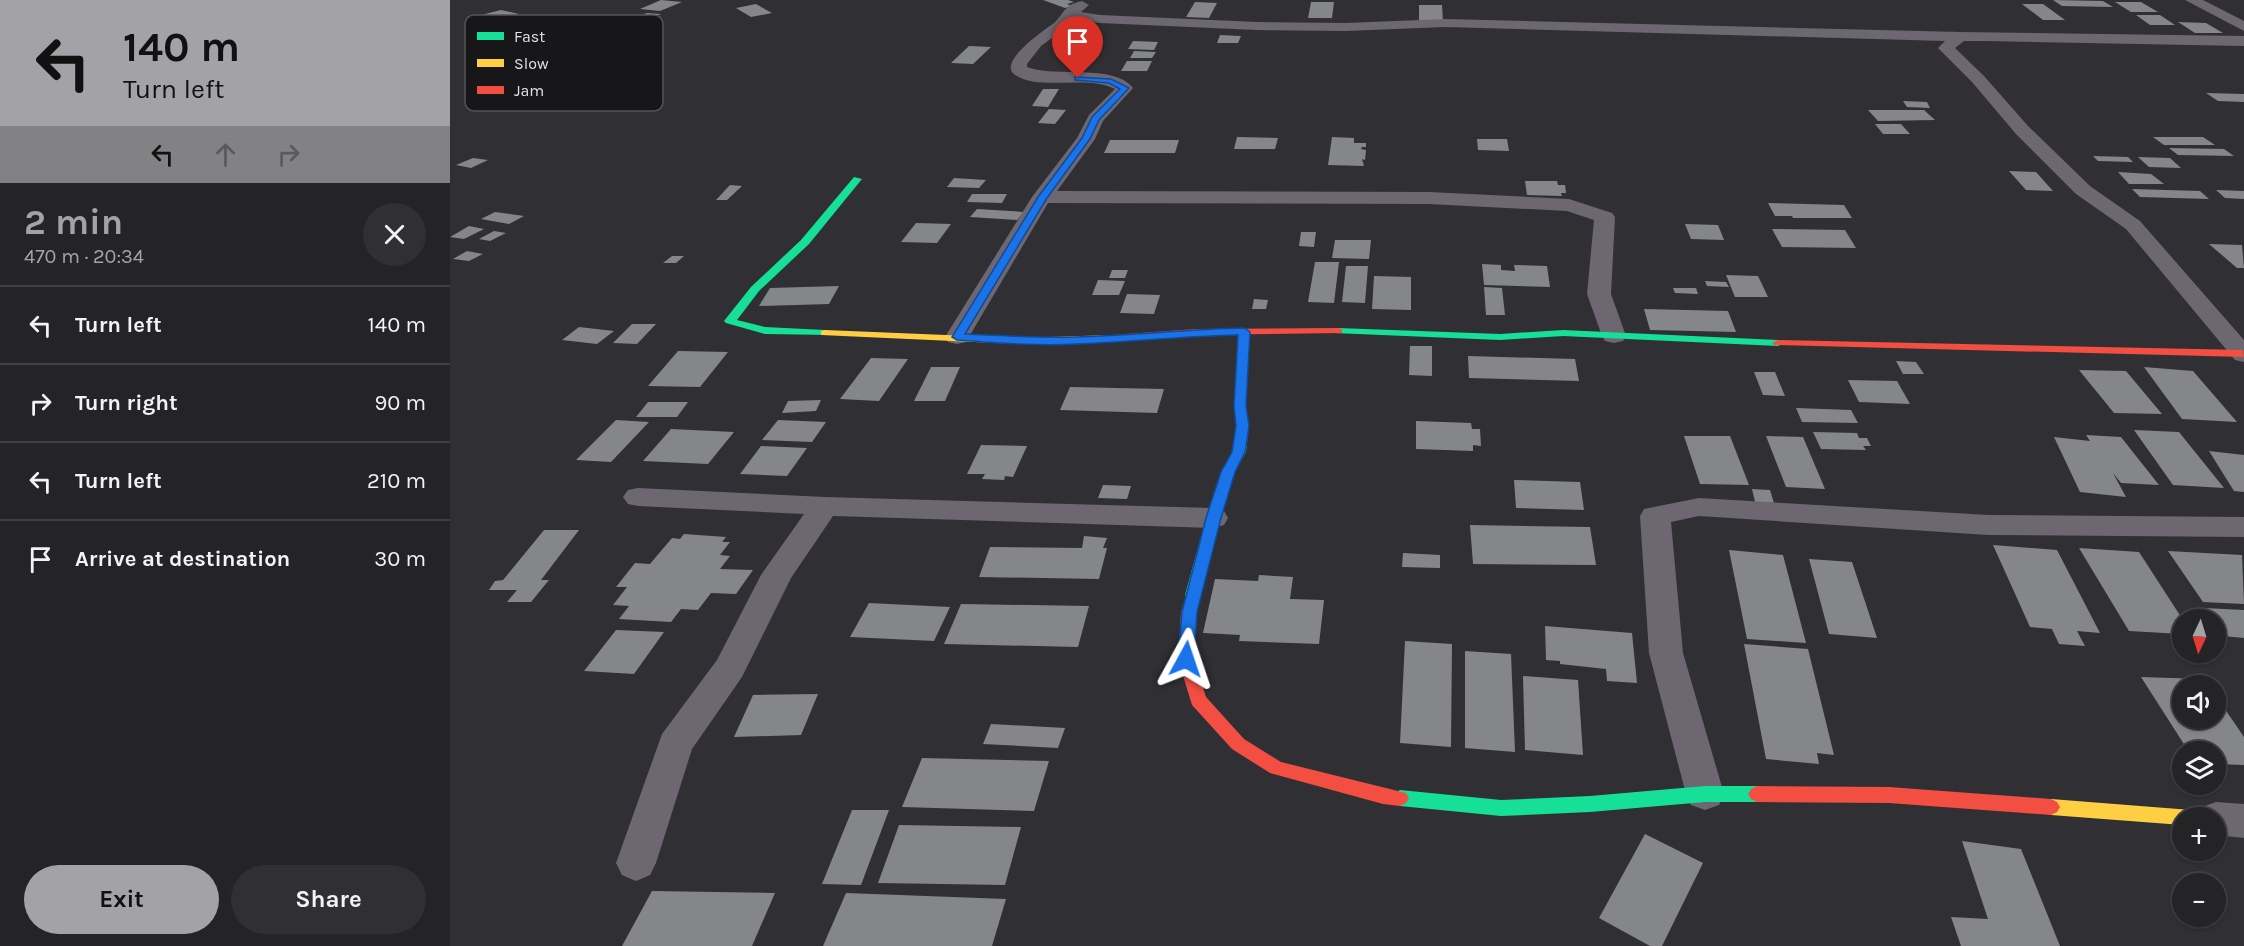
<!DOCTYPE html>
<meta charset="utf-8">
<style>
body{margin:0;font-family:Karla,sans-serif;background:#303033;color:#f1f3f6;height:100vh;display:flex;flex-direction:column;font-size:22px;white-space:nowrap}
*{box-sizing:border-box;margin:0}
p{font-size:20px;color:#a3a4a7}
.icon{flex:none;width:33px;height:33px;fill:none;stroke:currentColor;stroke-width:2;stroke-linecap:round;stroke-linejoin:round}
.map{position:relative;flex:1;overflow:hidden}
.drawer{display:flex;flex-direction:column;background:#242427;width:450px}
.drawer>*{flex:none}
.banner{background:#a3a3a7;color:#111;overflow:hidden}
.needle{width:39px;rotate:184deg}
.fabs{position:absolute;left:1722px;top:609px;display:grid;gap:12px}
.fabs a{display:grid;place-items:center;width:54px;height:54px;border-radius:50%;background:#242427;box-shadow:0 2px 4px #0004,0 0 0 2px #414144;font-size:30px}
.pin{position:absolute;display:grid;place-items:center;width:51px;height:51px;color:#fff;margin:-62px -26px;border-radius:50% 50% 50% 0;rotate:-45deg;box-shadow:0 0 6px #0007}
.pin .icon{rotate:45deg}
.me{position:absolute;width:66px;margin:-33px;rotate:5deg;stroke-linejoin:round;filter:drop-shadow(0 0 4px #0008)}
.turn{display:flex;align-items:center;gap:21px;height:126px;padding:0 24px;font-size:27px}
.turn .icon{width:78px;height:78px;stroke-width:2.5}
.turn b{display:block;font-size:42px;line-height:51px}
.lanes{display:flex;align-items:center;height:57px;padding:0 24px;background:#0003;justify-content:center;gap:30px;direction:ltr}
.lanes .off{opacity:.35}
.round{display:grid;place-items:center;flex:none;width:63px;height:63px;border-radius:32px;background:#303033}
.head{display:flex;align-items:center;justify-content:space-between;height:102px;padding:0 24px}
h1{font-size:36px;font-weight:700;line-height:45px;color:#a3a3a7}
.button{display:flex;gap:12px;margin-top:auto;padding:12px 24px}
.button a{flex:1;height:69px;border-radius:36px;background:#a3a3a7;color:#111;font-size:24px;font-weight:700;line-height:69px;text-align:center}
.button a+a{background:#303033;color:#f1f3f6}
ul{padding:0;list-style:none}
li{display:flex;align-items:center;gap:18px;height:78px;padding:0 24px;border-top:2px solid #414144}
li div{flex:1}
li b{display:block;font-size:22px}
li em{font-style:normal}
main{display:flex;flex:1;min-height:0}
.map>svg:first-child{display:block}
</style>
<main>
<section class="drawer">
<div class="banner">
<div class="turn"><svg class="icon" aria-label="left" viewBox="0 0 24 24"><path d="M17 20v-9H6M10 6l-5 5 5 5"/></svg><div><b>140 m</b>Turn left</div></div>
<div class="lanes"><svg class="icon" aria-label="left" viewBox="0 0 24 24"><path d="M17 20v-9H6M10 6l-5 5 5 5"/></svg><svg class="icon off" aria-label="ahead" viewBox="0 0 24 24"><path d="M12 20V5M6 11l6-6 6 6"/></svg><svg class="icon off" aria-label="right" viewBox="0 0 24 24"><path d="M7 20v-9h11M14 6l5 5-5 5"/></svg></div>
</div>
<div class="head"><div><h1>2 min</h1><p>470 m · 20:34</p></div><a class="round"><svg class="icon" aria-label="close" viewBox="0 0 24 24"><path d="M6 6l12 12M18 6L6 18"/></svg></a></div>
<ul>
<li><svg class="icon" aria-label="left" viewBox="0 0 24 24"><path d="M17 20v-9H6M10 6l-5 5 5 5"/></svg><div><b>Turn left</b></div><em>140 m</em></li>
<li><svg class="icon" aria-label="right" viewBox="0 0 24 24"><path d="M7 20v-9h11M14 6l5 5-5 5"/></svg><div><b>Turn right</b></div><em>90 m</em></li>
<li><svg class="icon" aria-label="left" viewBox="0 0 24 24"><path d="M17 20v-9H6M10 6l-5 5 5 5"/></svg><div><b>Turn left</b></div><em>210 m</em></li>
<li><svg class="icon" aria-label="arrive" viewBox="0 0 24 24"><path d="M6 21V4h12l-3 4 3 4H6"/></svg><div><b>Arrive at destination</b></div><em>30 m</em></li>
</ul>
<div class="button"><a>Exit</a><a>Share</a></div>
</section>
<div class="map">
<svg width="1794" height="946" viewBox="0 0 1794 946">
<rect width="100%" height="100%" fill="#303034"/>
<g fill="#85868a">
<polygon points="211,0 232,2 210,11 190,9"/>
<polygon points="593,0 618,0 624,2 617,4 622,6 615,8"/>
<polygon points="1603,0 1653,1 1663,7 1612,6"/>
<polygon points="745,2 767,3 759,18 736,17"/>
<polygon points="861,2 884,2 882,18 858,18"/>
<polygon points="1665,2 1691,2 1708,12 1681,12"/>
<polygon points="306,4 322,13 301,17 286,8"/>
<polygon points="1572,4 1593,4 1615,20 1593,20"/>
<polygon points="969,5 992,5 993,21 969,20"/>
<polygon points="51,10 69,14 48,20 31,15"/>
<polygon points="197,13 211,14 167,32 153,30"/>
<polygon points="1686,15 1710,15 1725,25 1700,25"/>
<polygon points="1728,22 1756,23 1773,33 1745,33"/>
<polygon points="770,35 791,36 788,43 767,43"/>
<polygon points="683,41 708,42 704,50 678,49"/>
<polygon points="519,46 541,47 523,64 501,63"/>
<polygon points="684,51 706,52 702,58 680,58"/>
<polygon points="677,61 702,61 697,71 671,71"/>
<polygon points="593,89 609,89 598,107 582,106"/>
<polygon points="1756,93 1794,94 1794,102 1768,101"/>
<polygon points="1453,101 1477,102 1480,108 1457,107"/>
<polygon points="599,109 616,110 605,124 588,123"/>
<polygon points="1418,110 1474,110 1485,120 1428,121"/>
<polygon points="1425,124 1451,124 1460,134 1433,134"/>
<polygon points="787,137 828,138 825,149 784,149"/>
<polygon points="882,137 904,138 904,143 916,143 916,147 912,147 911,149 916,150 915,160 912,159 914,166 878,165"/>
<polygon points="1703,137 1753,137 1765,145 1714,145"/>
<polygon points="1027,139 1057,139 1059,151 1028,150"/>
<polygon points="660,140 729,140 725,153 654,153"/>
<polygon points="1719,148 1774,149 1784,156 1728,155"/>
<polygon points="1643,156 1678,157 1683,162 1648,161"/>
<polygon points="1688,157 1720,158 1731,168 1699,167"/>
<polygon points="23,158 38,160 21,168 6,165"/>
<polygon points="1559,171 1586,172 1603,191 1576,190"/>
<polygon points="1668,172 1701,174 1714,184 1679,184"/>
<polygon points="504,178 536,180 529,188 497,187"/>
<polygon points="1075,181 1107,181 1108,185 1115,185 1116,193 1111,193 1112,196 1077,195"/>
<polygon points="280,185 292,186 277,200 266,200"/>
<polygon points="1682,189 1750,191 1759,199 1690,197"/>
<polygon points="1766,190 1794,191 1794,199 1775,198"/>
<polygon points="522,194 557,194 552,203 517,202"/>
<polygon points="1318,203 1394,205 1402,218 1343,218 1342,216 1325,216"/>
<polygon points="527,209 574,212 567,220 520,217"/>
<polygon points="45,212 74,216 59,224 31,219"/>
<polygon points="466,223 501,224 487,243 451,242"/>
<polygon points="1235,224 1268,225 1274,240 1241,239"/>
<polygon points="19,226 34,229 14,239 0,237"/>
<polygon points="1322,229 1395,230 1406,248 1332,247"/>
<polygon points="44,231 56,233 40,241 29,239"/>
<polygon points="851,232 866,232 864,247 849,246"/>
<polygon points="885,240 921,240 919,259 882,258"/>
<polygon points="1759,244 1792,245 1794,268 1787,268"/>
<polygon points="17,251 33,254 19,261 3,259"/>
<polygon points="222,256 234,256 226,263 213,263"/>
<polygon points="865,262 889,262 884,303 858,302"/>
<polygon points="1032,264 1051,265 1051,270 1065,271 1064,265 1097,266 1100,287 1034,285"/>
<polygon points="896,266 918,266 915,303 892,302"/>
<polygon points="662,270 678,270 675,278 659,278"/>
<polygon points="1276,275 1308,276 1318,297 1285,297"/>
<polygon points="924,276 961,277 961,310 922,309"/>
<polygon points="648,280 675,281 669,295 642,295"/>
<polygon points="1255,281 1276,282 1279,287 1257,286"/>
<polygon points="389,286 379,304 309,306 320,288"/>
<polygon points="1034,287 1052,288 1055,315 1036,315"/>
<polygon points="1223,288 1246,288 1248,294 1225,293"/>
<polygon points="677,294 710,295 704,314 670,313"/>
<polygon points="804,299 818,300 816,309 802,309"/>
<polygon points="1194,309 1278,311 1286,332 1200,330"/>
<polygon points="182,324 206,324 187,344 163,343"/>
<polygon points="129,327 164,331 147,344 112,340"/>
<polygon points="960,346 982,346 982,376 959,375"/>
<polygon points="228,351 278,352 250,387 198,386"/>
<polygon points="1018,356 1125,359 1129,381 1019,378"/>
<polygon points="421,358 458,359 429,401 390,399"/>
<polygon points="1446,361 1466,362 1474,374 1453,374"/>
<polygon points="481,367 510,367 495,401 464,401"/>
<polygon points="1694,367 1743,371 1787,422 1732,419"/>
<polygon points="1629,370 1676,371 1712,414 1664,413"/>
<polygon points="1304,372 1325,372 1335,396 1313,395"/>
<polygon points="1398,380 1447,381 1460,404 1409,402"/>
<polygon points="620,387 714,389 707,413 610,410"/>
<polygon points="371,400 366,411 332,413 338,401"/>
<polygon points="198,402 238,402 227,417 186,417"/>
<polygon points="1346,408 1401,410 1408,423 1352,422"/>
<polygon points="166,420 199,422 161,462 126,460"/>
<polygon points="328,420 376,422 362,442 312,440"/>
<polygon points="966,421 1021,423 1022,429 1030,429 1031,446 1023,445 1023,451 966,449"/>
<polygon points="221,429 284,432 258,464 193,461"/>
<polygon points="1684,430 1729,432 1774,488 1723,485"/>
<polygon points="1363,432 1407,433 1409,438 1417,438 1421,446 1413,446 1416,450 1371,449"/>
<polygon points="1636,435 1671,437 1709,485 1671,483 1663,473 1676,497 1630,492 1604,437 1640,441"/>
<polygon points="1234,436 1280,436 1299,485 1250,484"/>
<polygon points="1316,436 1353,437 1375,489 1336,487"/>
<polygon points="531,445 577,446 563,477 555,476 554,480 532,479 535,474 517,474"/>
<polygon points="311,446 357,448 337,476 290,474"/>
<polygon points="1759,451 1794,455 1794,492 1784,491"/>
<polygon points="1064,480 1130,482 1134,510 1066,508"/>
<polygon points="653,485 681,486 677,499 648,498"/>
<polygon points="1302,489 1320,490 1324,503 1305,502"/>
<polygon points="1020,525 1140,527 1146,565 1023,564"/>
<polygon points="94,530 129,530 91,580 99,580 81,602 57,602 67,590 39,590 45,581 53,580"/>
<polygon points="234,534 276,537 272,542 280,542 270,555 280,556 270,569 303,570 286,594 261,593 248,610 231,609 221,622 169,619 179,606 163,605 177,587 166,587 185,563 200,564 222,538 230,539"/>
<polygon points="634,536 657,538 653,548 657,548 649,579 529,577 540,547 632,548"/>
<polygon points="1543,545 1607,550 1650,633 1627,631 1635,646 1609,644 1602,629 1580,627"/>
<polygon points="1629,548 1689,552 1733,620 1732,634 1679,631"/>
<polygon points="1279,550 1333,555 1356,643 1297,639"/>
<polygon points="1718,551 1792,555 1794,604 1753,602"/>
<polygon points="953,553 990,555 990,568 952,567"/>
<polygon points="1359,559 1402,562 1427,638 1379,634"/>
<polygon points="809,575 843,577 840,599 874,600 869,644 789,641 790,635 753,633 765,579 808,581"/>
<polygon points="419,603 500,607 484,641 400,637"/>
<polygon points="511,604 639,606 628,647 494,644"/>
<polygon points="1754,608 1794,610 1794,638 1773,636 1766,625 1766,620 1762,620"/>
<polygon points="1095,626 1182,633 1187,683 1157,681 1156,669 1110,664 1110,661 1096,660"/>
<polygon points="166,630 214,632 184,674 134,671"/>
<polygon points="955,641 1002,644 1001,747 950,743"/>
<polygon points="1294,644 1358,649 1384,755 1367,753 1369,764 1316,759"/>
<polygon points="1015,651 1061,654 1065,752 1015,748"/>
<polygon points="1073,676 1128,680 1133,755 1075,750"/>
<polygon points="1691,677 1753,679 1758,686 1732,686 1732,718 1766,718 1766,696 1794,737 1794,765 1766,764 1766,752 1739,752"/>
<polygon points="368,694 351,735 284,737 303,695"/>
<polygon points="541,724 615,728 608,748 533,744"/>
<polygon points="472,758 599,761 584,811 452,807"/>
<polygon points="402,810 439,810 411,885 372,884"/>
<polygon points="449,825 571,827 555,885 428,883"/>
<polygon points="1195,834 1253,863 1212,946 1200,946 1149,918"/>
<polygon points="1512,841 1571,849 1610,946 1511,946 1501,917 1538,919"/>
<polygon points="202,891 325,893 302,946 172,946"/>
<polygon points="396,893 556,899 542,946 373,946"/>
</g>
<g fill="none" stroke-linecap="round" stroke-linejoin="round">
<g fill="#6c6770" fill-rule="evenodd">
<polygon points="1735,0 1753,0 1794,21 1794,31"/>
<path d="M632,1L639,5L631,12L650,15L807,22L896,23L995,19L1510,32L1794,36V46L1536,41H1514L1505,48L1534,76L1578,126L1640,186L1690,221L1794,340V362L1785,360L1676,229L1626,194L1566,134L1522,82L1488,48L1495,41L995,27L896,31L807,30L650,23L622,19L617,27L591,46L577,64V67C605,78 664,63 683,88L653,121L645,139L607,191L979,192L1119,199L1162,213L1165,217L1161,294L1176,336L1173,341L1164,343L1155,341L1152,336L1137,294L1144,220L1117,211L979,204L598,203L516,342L507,344L498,342L495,337L582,197L627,138L639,115L665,89C637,74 587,92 564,74C548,61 596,29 604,23C615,13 613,5 632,1Z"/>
<polygon points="188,488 375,497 763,508 774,511 778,518 774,525 763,528 383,516 341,578 292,677 242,749 206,863 200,875 186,881 172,875 166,863 212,734 267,660 311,575 354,514 188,506 178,504 173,497 178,490"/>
<polygon points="1249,498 1538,515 1794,517 1794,537 1538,535 1249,516 1221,522 1233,653 1274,794 1269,805 1255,810 1241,805 1236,794 1199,653 1190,516 1194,509"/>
<polygon points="1766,802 1794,804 1794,838 1766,835 1766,818 1747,818 1752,807"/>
</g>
<g fill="#16e098" fill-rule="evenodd">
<polygon points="404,177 412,179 359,244 309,291 287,320 315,327 375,330 379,331 379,335 315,334 276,323 274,321 301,287 351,240"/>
<polygon points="888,328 1050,334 1113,330 1328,340 1334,343 1328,346 1113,336 1050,340 884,333 884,329"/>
<polygon points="794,329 800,332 796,406 799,426 796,452 785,472 770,518 751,595 748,599 738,599 735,595 756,518 771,472 782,452 787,426 784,406 788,332"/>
<polygon points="1255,786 1307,786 1313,789 1316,794 1313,799 1307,802 1255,802 1140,812 1051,816 950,806 944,803 941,798 944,793 950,790 1051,800 1140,796"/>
</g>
<g fill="#ffcf43" fill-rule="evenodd">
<polygon points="375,330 569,338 663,335 669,338 663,341 569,344 371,335 371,331"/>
<polygon points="1601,799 1741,810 1748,812 1750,818 1732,818 1732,825 1601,815 1595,812 1592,807 1595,802"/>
</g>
<g fill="#f24e42" fill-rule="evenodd">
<polygon points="888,328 892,329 892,333 745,335 663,341 657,338 663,335 745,329"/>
<polygon points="1328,340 1793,350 1794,357 1324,345 1322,343"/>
<polygon points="743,590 748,591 751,595 747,612 744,659 756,697 794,739 831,762 956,793 959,798 956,803 950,806 933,804 820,773 782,749 742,705 728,659 731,612 738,591"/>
<polygon points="1307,786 1439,787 1601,799 1607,802 1610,807 1607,812 1601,815 1439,803 1307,802 1301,799 1298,794 1301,789"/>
</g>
</g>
<path fill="#1a73e8" stroke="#114b97" stroke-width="1.5" d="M625,77L661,79L679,88L649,120L640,139L597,198L515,334C552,336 588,338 625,337C681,336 737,329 794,328L800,332L796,406L799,426L795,452L785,472L771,518L747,612L744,659L742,664H730L728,659L732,612L756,518L771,472L782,452L786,426L784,406L788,335C734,336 681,342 627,344C587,346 547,343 507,340L502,337L588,197L632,138L642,117L670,89L659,83L625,80Z"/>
<rect x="15" y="15" width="198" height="96" rx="9" fill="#17171a" stroke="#545457" stroke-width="1.5"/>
<rect x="27" y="32" width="27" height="8" fill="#16e098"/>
<rect x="27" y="59" width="27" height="8" fill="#ffcf43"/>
<rect x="27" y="86" width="27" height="8" fill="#f24e42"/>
<g font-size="16" fill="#e1e1e5">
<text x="64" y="42">Fast</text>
<text x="64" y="69">Slow</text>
<text x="64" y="96">Jam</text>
</g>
</svg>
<div class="fabs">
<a><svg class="needle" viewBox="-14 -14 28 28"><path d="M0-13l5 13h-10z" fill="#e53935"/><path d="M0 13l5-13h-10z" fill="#a3a4a7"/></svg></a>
<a><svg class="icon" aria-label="sound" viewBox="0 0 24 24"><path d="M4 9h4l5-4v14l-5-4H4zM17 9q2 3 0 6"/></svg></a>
<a><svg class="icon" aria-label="layers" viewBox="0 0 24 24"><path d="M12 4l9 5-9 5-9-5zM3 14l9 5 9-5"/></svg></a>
<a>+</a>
<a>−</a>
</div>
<div class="pin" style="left:628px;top:78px;background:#d93025"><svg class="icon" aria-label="arrive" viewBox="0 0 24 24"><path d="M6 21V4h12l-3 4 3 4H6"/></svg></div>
<svg class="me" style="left:736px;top:659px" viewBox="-20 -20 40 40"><path d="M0-17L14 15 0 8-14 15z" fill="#1a73e8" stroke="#fff" stroke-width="4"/></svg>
</div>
</main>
